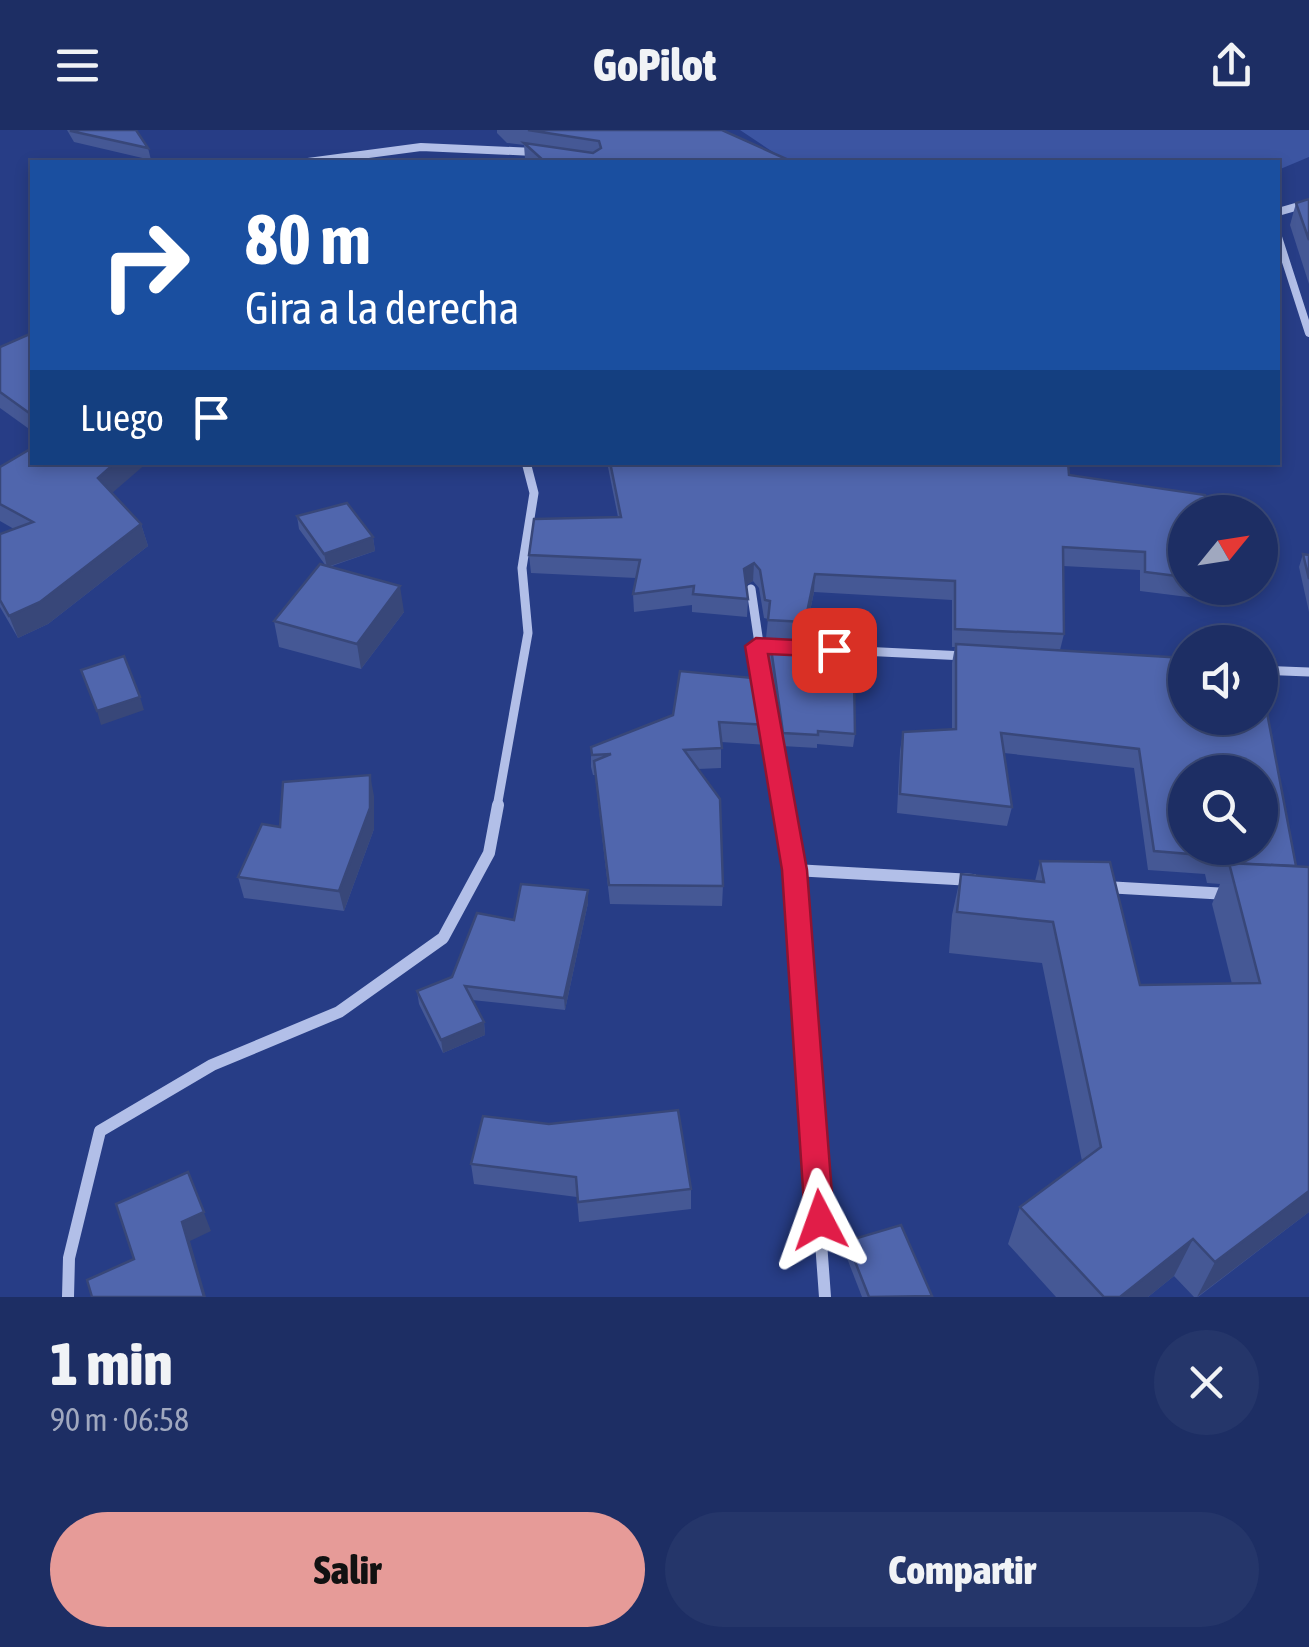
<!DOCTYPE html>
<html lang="es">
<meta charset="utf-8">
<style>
body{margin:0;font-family:"Asap Condensed",sans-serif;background:#25366a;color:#f1f3f6;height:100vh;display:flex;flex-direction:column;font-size:38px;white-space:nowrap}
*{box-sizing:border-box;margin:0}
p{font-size:32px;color:#a0a8bf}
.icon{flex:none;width:55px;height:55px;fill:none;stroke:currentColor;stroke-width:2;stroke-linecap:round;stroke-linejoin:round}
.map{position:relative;height:1167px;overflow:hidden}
.panel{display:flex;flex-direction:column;background:#1d2e64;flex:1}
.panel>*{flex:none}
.hud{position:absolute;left:30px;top:30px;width:1250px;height:305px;border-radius:0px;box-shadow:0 5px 15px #0003,0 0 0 2px #3b4a78;background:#1a4fa0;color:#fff;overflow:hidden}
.needle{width:65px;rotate:60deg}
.tools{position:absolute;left:1168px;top:365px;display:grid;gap:20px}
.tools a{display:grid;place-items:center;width:110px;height:110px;border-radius:50%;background:#1d2e64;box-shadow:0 5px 15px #0003,0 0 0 2px #3b4a78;font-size:50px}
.pin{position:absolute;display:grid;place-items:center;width:85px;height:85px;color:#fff;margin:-42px;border-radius:20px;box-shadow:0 5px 15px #0006}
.me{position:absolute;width:110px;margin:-55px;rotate:356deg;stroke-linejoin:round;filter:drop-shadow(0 0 8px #0008)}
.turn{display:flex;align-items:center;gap:35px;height:210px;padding:0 50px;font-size:45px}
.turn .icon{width:130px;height:130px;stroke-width:2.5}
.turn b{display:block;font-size:70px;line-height:85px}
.then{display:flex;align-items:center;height:95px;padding:0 50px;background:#0003;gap:20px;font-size:38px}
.round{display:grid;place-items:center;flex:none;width:105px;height:105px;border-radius:52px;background:#25366a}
.overview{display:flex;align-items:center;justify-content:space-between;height:170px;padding:0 50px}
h1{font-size:60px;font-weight:800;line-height:75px}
.action{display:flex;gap:20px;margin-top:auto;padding:20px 50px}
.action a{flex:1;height:115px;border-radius:60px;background:#e69b98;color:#111;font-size:40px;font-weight:800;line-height:115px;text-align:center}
.action a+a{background:#25366a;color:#f1f3f6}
header{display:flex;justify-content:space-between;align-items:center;height:130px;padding:0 50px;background:#1d2e64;font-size:45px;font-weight:800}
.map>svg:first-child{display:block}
</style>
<header><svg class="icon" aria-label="menu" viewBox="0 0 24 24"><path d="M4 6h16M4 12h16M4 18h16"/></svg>GoPilot<svg class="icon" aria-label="share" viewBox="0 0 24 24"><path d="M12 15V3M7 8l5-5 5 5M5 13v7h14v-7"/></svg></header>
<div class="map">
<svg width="1309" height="1167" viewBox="0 0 1309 1167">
<rect width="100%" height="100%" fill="#273d86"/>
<polygon fill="#3c55a2" points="740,0 1309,0 1309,27 1278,40 1278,32 788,32"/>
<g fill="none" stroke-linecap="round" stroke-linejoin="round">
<g stroke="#b2bfe8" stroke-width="8">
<polyline points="308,32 421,17 534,22"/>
<polyline points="1278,82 1309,73"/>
<polyline points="1278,107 1309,203"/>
</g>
<g stroke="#b2bfe8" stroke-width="9">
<polyline points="751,459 783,677"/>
<polyline points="756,516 965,526"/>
<polyline points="1260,540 1309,542"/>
<polyline points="497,677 528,503 522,438 534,363 526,332"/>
</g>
<g stroke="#b2bfe8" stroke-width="12">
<polyline points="783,675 794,740 825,1167"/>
<polyline points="794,740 973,750"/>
<polyline points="1105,757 1228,764"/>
<polyline points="68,1167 69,1128 100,1001 212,935 339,882 443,808 489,723 498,675"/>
</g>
</g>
<g fill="#455895">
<polygon points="67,0 136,0 148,18 151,30 74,12"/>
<polygon points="497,0 722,0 793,32 529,32 525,29 524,15 507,13 497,3"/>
<polygon points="1309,69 1309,154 1290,95 1296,73"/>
<polygon points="32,203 32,301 0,278 0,217"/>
<polygon points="607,332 1068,332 1069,345 1185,382 1185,458 1241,458 1236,473 1140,461 1140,440 1063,436 1064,504 1060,520 1296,736 1309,737 1309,1082 1198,1167 1194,1167 1174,1146 1148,1167 1056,1167 1008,1114 1020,1077 1082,1031 1042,833 949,823 952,785 961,744 1035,751 1040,731 1140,855 1232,854 1212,774 1220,754 1207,753 1205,744 1148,740 1134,638 1004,623 1012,677 1007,696 897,683 900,621 903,602 952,600 952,533 955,517 952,517 952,470 814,462 804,510 766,508 768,489 764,488 759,458 753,451 746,455 748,469 747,487 692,482 692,475 634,482 633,464 636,448 531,443 529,425 618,387"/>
<polygon points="0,337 112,363 141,394 148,416 48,494 18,508 0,477 0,404 14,399 0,391"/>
<polygon points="297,386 373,407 375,421 329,437 404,482 361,539 279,517 274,491 326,436 299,399"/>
<polygon points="1303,424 1309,425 1309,482 1299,437"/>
<polygon points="770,511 801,526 798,541 855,604 853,617 817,614 817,618 782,616 769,525"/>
<polygon points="673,585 767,595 766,615 721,612 721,638 698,639 723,756 722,776 610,774 595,645 593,645 591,637 591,617"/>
<polygon points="374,666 374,699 344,781 244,768 238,747"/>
<polygon points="588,760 588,773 565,880 472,870 484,892 485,905 443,923 419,874 417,861 452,847 514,790"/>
<polygon points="471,1034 691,1059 691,1079 579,1092 577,1067 474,1054"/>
<polygon points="847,1111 932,1166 932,1167 862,1167 845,1123"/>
</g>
<g fill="#384779">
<polygon points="116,332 148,332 104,370 98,348"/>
<polygon points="141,394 148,416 48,494 18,508 9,486"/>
<polygon points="373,407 375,421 327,437 324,424"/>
<polygon points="754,433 753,451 743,457 744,439"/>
<polygon points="815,444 814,462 804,510 805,492"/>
<polygon points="400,456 404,482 361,539 357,514"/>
<polygon points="140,567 144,580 101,595 97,581"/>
<polygon points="370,645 374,666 374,699 344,781 339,761"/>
<polygon points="588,760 588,773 565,880 564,868"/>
<polygon points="484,892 485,905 443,923 441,910"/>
<polygon points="188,1042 211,1101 190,1111 206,1167 204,1167 182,1092"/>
<polygon points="1309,1061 1309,1082 1197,1167 1215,1132"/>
<polygon points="1193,1109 1174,1146 1148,1167 1120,1167"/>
</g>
<g fill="#5066ad" stroke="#384779" stroke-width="2.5" fill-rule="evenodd">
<polygon points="71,0 136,0 148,18 71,1"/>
<polygon points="528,0 722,0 793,32 545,32 524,13 593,23 601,18 599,11"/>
<polygon points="1309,69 1309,110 1296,73"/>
<polygon points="32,203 32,285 0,262 0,217"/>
<polygon points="1278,231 1280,231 1281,274 1278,273"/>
<polygon points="32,318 32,332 116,332 98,348 141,394 40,472 9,486 0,470 0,404 33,392 0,374 0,337"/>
<polygon points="610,332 1068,332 1069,345 1205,365 1204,382 1185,382 1185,447 1145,442 1145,422 1063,417 1064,504 955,499 955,451 815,444 805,492 768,490 770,471 765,470 760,440 754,433 744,439 748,469 693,464 694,456 633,464 640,430 529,425 534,389 621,387"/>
<polygon points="347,373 373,407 324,424 297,386"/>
<polygon points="1303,424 1309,425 1309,449"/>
<polygon points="320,434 400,456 357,514 274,491"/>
<polygon points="770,511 802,513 796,541 854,545 855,604 818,601 818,605 783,603"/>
<path d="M956,514L1185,528V588H1260V571L1265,572L1296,736L1229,733L1228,735L1215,734L1213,726L1154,721L1139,619L1001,603L1012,677L900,664L903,602L956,599ZM1185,642H1260V718H1185Z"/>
<polygon points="124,526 140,567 97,581 81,540"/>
<polygon points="757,528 767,595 719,592 722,618 684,620 720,669 723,756 609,755 594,631 611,624 592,625 591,617 673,585 680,541 752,548"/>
<polygon points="370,645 370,678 339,761 238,747 262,694 280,697 283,652"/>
<polygon points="1040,731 1110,732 1140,855 1260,853 1229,733 1309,737 1309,1061 1215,1132 1193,1109 1120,1167 1104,1167 1020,1077 1101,1017 1053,792 957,782 961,744 1044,752"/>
<polygon points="521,754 588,760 564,868 465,856 484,892 441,910 417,861 452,847 477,783 514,790"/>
<polygon points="678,980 691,1059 578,1072 576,1047 471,1034 483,986 549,994"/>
<polygon points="188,1042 204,1082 182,1092 204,1167 92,1167 87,1150 134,1129 116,1074"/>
<polygon points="901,1095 932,1166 869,1167 847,1111"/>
</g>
<polygon fill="#e11d48" stroke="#92132f" stroke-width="2.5" points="756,508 834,512 845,520 834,527 768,524 807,740 834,1090 830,1099 820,1103 809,1099 805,1090 782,740 745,516"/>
</svg>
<div class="tools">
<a><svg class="needle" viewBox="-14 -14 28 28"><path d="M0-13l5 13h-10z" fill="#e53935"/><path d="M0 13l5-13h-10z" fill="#a0a8bf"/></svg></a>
<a><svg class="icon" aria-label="sound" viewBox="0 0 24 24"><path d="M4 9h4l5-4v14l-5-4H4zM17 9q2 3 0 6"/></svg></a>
<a><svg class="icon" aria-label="search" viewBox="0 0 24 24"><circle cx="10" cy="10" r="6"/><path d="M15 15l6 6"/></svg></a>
</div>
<div class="pin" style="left:834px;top:520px;background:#d93025"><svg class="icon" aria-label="arrive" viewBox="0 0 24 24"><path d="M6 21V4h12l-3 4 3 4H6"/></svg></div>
<svg class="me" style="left:820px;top:1090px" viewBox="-20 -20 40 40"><path d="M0-17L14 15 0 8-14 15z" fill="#e11d48" stroke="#fff" stroke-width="4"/></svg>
<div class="hud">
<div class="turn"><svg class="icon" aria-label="right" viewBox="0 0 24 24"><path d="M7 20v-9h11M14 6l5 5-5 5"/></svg><div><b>80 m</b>Gira a la derecha</div></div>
<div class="then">Luego<svg class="icon" aria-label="arrive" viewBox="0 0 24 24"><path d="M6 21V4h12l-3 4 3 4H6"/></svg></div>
</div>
</div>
<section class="panel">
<div class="overview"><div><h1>1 min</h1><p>90 m · 06:58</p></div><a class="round"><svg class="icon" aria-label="close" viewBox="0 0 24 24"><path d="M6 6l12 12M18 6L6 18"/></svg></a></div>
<div class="action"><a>Salir</a><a>Compartir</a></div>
</section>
